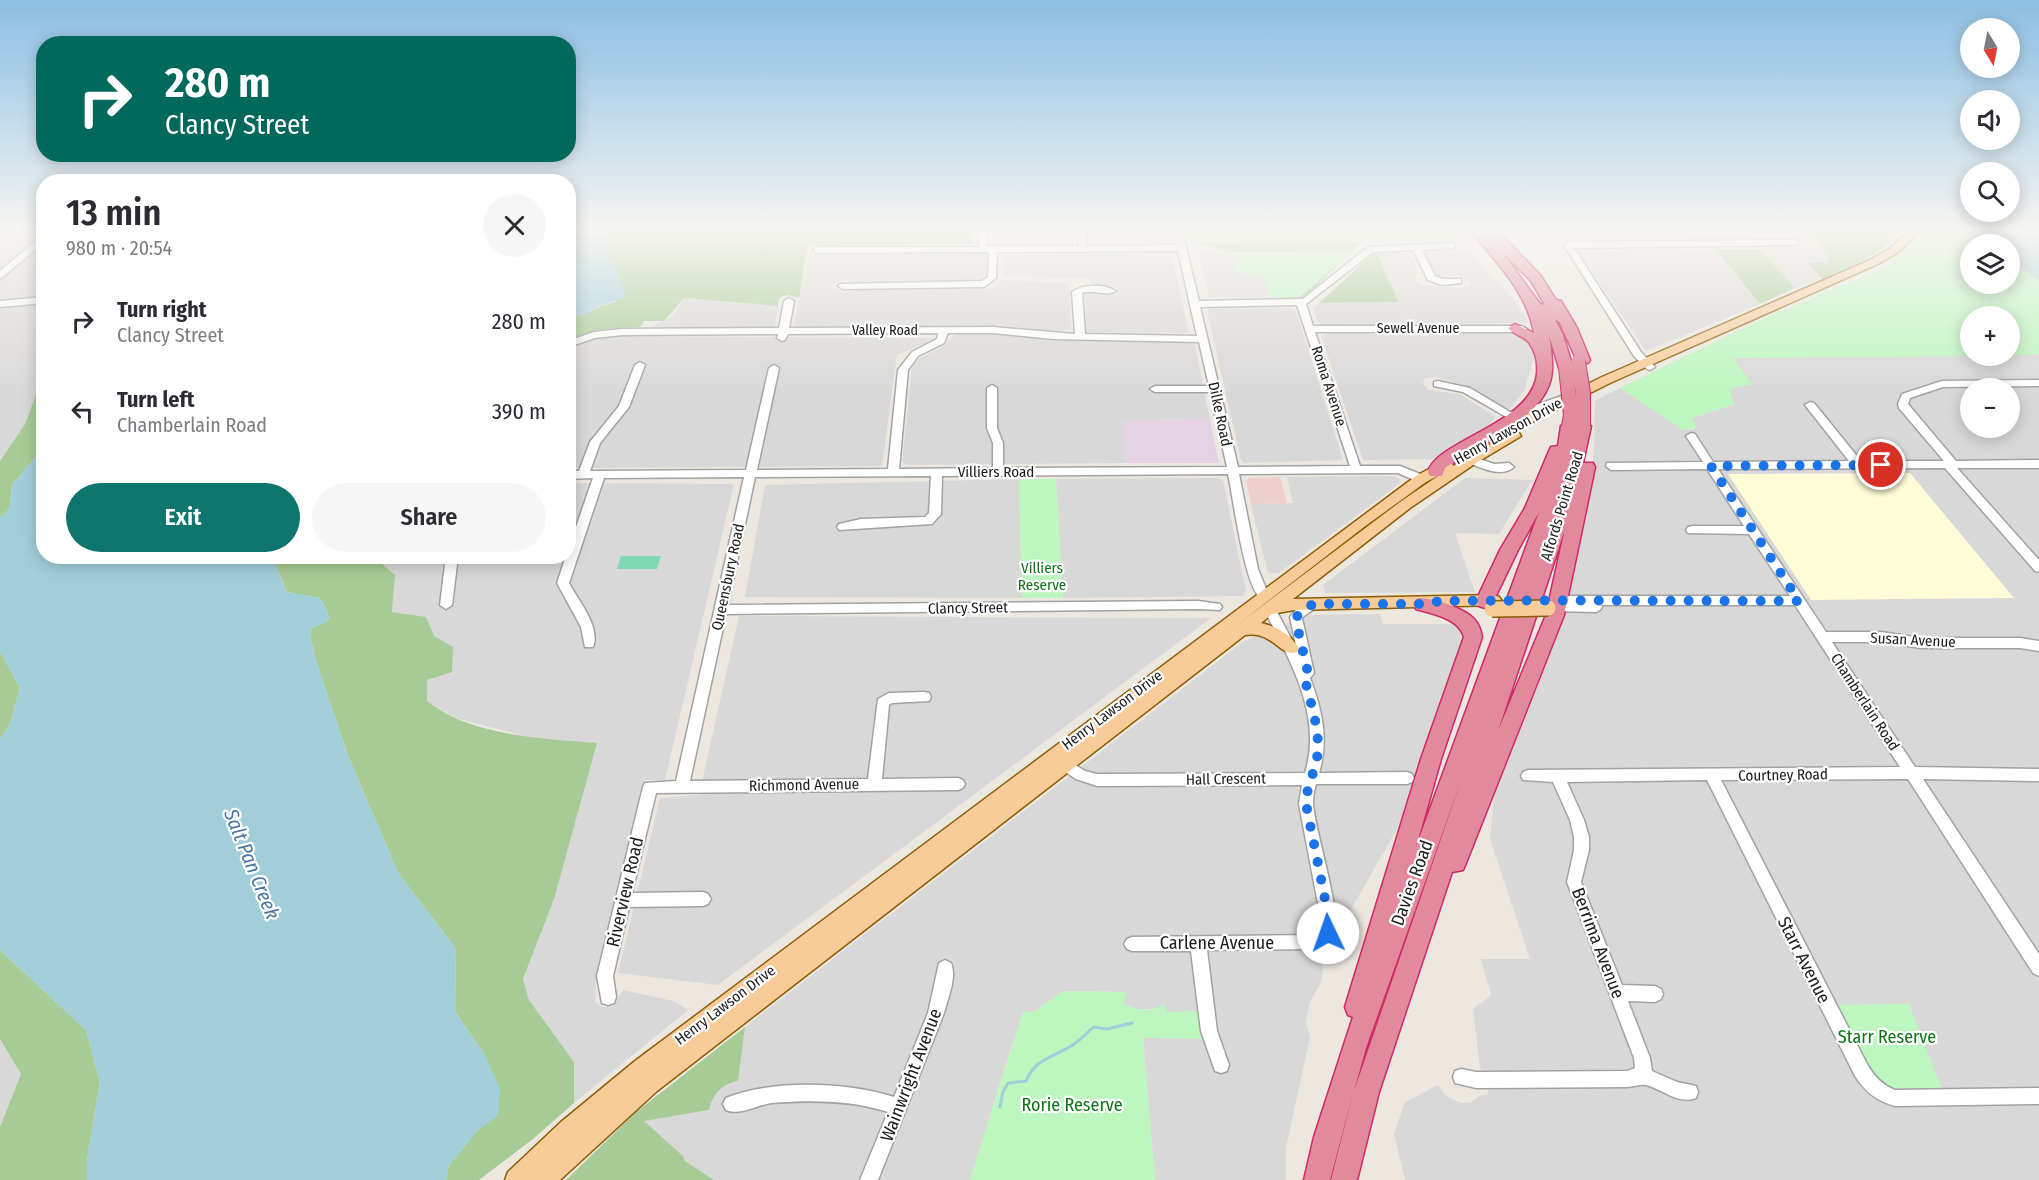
<!DOCTYPE html>
<meta charset="utf-8">
<style>
body{margin:0;font-family:"Fira Sans Condensed",sans-serif;background:#f7f7f7;color:#2b2b33;height:100vh;display:flex;flex-direction:column;font-size:22px;white-space:nowrap}
*{box-sizing:border-box;margin:0}
p{font-size:20px;color:#7c7c81}
.icon{flex:none;width:33px;height:33px;fill:none;stroke:currentColor;stroke-width:2;stroke-linecap:round;stroke-linejoin:round}
.map{position:relative;flex:1;overflow:hidden}
.details{position:absolute;left:36px;top:174px;width:540px;height:390px;display:flex;flex-direction:column;background:#fff;border-radius:24px;box-shadow:0 3px 15px #0003}
.details>*{flex:none}
.hud{position:absolute;left:36px;top:36px;width:540px;height:126px;border-radius:24px;box-shadow:0 3px 15px #0003;background:#00695c;color:#fff;overflow:hidden}
.needle{width:39px;rotate:170deg}
.fabs{position:absolute;left:1960px;top:18px;display:grid;gap:12px}
.fabs a{display:grid;place-items:center;width:60px;height:60px;border-radius:50%;background:#fff;box-shadow:0 3px 15px #0003;font-size:30px}
.pin{position:absolute;display:grid;place-items:center;width:51px;height:51px;color:#fff;margin:-26px;border:3px solid #fff;border-radius:50%;box-shadow:0 2px 6px #0007}
.me{position:absolute;width:66px;margin:-33px;rotate:357deg;stroke-linejoin:round;filter:drop-shadow(0 0 4px #0008)}
.turn{display:flex;align-items:center;gap:21px;height:126px;padding:0 30px;font-size:27px}
.turn .icon{width:78px;height:78px;stroke-width:2.5}
.turn b{display:block;font-size:42px;line-height:51px}
.round{display:grid;place-items:center;flex:none;width:63px;height:63px;border-radius:32px;background:#f7f7f7}
.headline{display:flex;align-items:center;justify-content:space-between;height:102px;padding:0 30px}
h1{font-size:36px;font-weight:600;line-height:45px}
.action{display:flex;gap:12px;margin-top:auto;padding:12px 30px}
.action a{flex:1;height:69px;border-radius:36px;background:#0f766e;color:#fff;font-size:24px;font-weight:600;line-height:69px;text-align:center}
.action a+a{background:#f7f7f7;color:#2b2b33}
ul{padding:0;list-style:none}
li{display:flex;align-items:center;gap:18px;height:90px;padding:0 30px}
li div{flex:1}
li b{display:block;font-size:22px}
li em{font-style:normal}
.map>svg:first-child{display:block}
</style>
<div class="map">
<svg width="2039" height="1180" viewBox="0 0 2039 1180">
<rect width="100%" height="100%" fill="#ece8e0"/>
<g fill="#d9d8d8" fill-rule="evenodd">
<polygon points="0,231 43,231 43,362 34,400 25,424 0,461"/>
<polygon points="992,231 1073,231 1074,243 994,244"/>
<polygon points="1091,231 1172,231 1174,242 1094,243"/>
<polygon points="1823,247 1828,262 1807,263 1823,279 1795,288 1760,249"/>
<polygon points="1714,249 1760,304 1646,351 1577,250"/>
<polygon points="1468,250 1516,302 1529,323 1322,325 1318,323 1313,308 1319,303 1398,302 1376,251 1410,252 1419,272 1414,279 1420,285 1461,288 1470,285 1470,281 1458,275 1444,278 1436,276 1424,252"/>
<polygon points="1232,252 1263,274 1270,298 1209,297 1199,253"/>
<polygon points="983,254 986,255 986,275 979,281 856,282 845,280 836,282 833,287 843,292 856,290 991,289 998,286 1000,280 1069,283 1071,329 1053,332 997,325 796,327 793,325 809,255"/>
<polygon points="1004,255 1172,255 1189,333 1087,332 1084,293 1100,291 1118,296 1116,287 1092,285 1089,279 1004,275"/>
<polygon points="684,298 778,306 775,327 651,327 673,316"/>
<polygon points="1292,308 1296,311 1343,460 1244,463 1241,460 1207,311 1210,309"/>
<polygon points="1514,332 1526,336 1534,357 1524,391 1510,409 1504,410 1463,385 1436,377 1425,378 1423,383 1428,390 1460,394 1494,416 1495,419 1479,433 1436,459 1363,460 1321,336 1325,334"/>
<polygon points="955,334 998,334 1052,340 1191,343 1195,345 1210,419 1123,420 1128,463 907,465 902,462 912,368 918,359 942,347"/>
<polygon points="615,336 935,338 931,341 897,355 882,466 569,468 568,349 591,340"/>
<path d="M2039,354V1180H1405L1394,1134L1405,1102L1438,1085L1446,1096L1461,1103H1470L1481,1095L1489,1094L1480,1067L1473,1009L1491,995L1481,959H1530L1490,839L1496,773L1588,489L1594,453L1595,401L1620,388L1683,430L1694,429L1692,418L1734,404L1729,393L1732,388L1751,384L1732,358ZM1971,388H2010V428H1971Z"/>
<polygon points="1392,476 1398,478 1401,481 1399,484 1279,573 1269,573 1267,570 1251,504 1293,503 1287,477"/>
<polygon points="1218,478 1223,480 1246,591 1243,596 1063,598 1056,479"/>
<polygon points="1465,478 1532,480 1499,534 1455,533 1475,592 1325,593 1323,585"/>
<polygon points="1019,479 1022,598 745,597 765,485"/>
<polygon points="569,483 734,484 665,780 644,780 597,972 595,1002 603,1007 613,1006 623,990 673,1001 688,1010 574,1103 574,1062 529,1000 523,979 554,899 528,737 455,718 427,701 427,680 434,636 402,613 392,613 395,575 374,557 568,556"/>
<polygon points="1380,614 1383,624 1456,624 1462,631 1461,650 1424,757 1416,766 1412,798 1401,822 1322,960 1323,969 1321,982 1309,1004 1306,1024 1310,1037 1286,1148 1286,1180 1155,1180 1143,1038 1202,1038 1165,1012 1164,1004 1158,1008 1150,1009 1134,1009 1123,1004 1126,992 1063,991 1032,1013 1011,1048 970,1180 714,1180 685,1161 683,1156 643,1121 709,1110 711,1099 718,1089 738,1081 745,1027 1244,641 1309,615"/>
<polygon points="739,616 1211,618 718,985 618,973 660,798 699,795"/>
<polygon points="0,1039 21,1074 0,1127"/>
</g>
<polygon fill="#edcfcf" points="1280,477 1287,503 1251,504 1246,480 1250,478"/>
<polygon fill="#e5d2e2" points="1210,419 1219,463 1128,463 1123,420"/>
<polygon fill="#fefdd8" points="1910,473 2014,598 1811,600 1728,474"/>
<g fill="#a7cb96">
<polygon points="606,231 973,231 973,244 808,245 799,298 787,295 779,298 778,306 684,298 664,321 644,321 640,327 605,329 569,339 569,317 586,314 598,307 615,302 615,267 602,246"/>
<polygon points="1186,231 1455,231 1462,238 1367,239 1348,254 1304,299 1279,300 1264,262 1188,240"/>
<path d="M1800,231H1904L1871,257L1823,279L1807,263L1828,262C1823,242 1817,240 1800,231Z"/>
<polygon points="1715,249 1760,249 1795,288 1760,304"/>
<polygon points="1376,251 1398,302 1319,303"/>
<polygon points="43,362 43,448 12,485 10,508 0,518 0,461 25,424 34,400"/>
<path d="M272,557H374L395,575L392,612L426,617L434,636L453,647L452,672L427,680V701C436,707 446,714 455,718C499,737 550,739 597,743L554,899L523,979L529,1000L574,1062V1103L533,1139L479,1180H446L449,1165L476,1132L497,1115L485,1055L455,1012L456,949L398,873L348,756L314,655L310,633L312,628L327,621L329,618L325,606L319,598L287,592Z"/>
<polygon points="0,651 20,688 10,725 0,738"/>
<polygon points="0,950 86,1030 100,1083 87,1160 87,1180 0,1180 0,1127 21,1074 0,1039"/>
<path d="M745,1027L738,1081C721,1085 713,1093 709,1110L644,1121L683,1156L685,1161L714,1180H566L636,1112Z"/>
</g>
<g fill="#bdf7bf">
<polygon points="1189,231 1443,231 1456,241 1191,243"/>
<polygon points="1918,231 1984,231 1997,244 1971,244 1971,284 2010,284 2010,258 2039,281 2039,354 2010,355 2010,316 1971,316 1971,356 1989,356 1733,358 1752,384 1732,388 1730,393 1734,404 1692,418 1696,428 1683,430 1620,388 1760,320 1890,265"/>
<polygon points="1348,251 1350,253 1300,297 1270,298 1263,275 1238,274 1232,252"/>
<polygon points="1019,479 1056,479 1063,598 1022,598"/>
<path d="M1063,991L1127,992L1123,1004C1136,1010 1152,1013 1164,1004L1166,1012L1198,1011L1202,1039L1143,1038L1155,1180H970L1023,1011L1032,1013Z"/>
<polygon points="1909,1004 1942,1090 1896,1091 1876,1082 1834,1005"/>
</g>
<polygon fill="#7fdab4" points="621,556 661,556 657,569 617,569"/>
<g fill="#a1ced9">
<polygon points="569,231 606,231 602,246 615,267 626,297 597,307 587,314 569,317"/>
<polygon points="1984,231 2039,231 2039,281 2010,258 2010,244 1997,244"/>
<polygon points="43,448 44,556 272,557 287,592 319,598 325,606 329,618 327,622 312,628 310,633 314,655 348,756 398,873 456,949 455,1012 485,1055 500,1089 498,1115 476,1132 449,1165 446,1180 87,1180 87,1160 100,1083 86,1030 0,950 0,738 10,725 20,688 0,651 0,518 10,507 12,485"/>
</g>
<g fill="none" stroke-linecap="round" stroke-linejoin="round">
<path stroke="#a1ced9" stroke-width="3" d="M1000,1107L1003,1092L1008,1083L1026,1081C1035,1059 1053,1057 1071,1046C1080,1041 1086,1033 1094,1027L1107,1029L1132,1023"/>
<g stroke="#a2a2a2" stroke-width="3">
<g id="minor">
<path d="M979,231H987V246H1079L1078,231H1086L1087,246L1177,245L1174,231H1182L1199,301L1303,299L1368,247L1451,243L1454,244V248L1422,250L1435,276L1443,279H1461V283L1442,285L1428,280L1413,250L1373,252L1306,304L1313,326H1522L1527,329L1522,332H1315L1360,466H1400L1425,476L1426,479L1421,483L1398,473H1386L1239,474L1258,569L1269,596L1263,600C1245,594 1233,495 1228,474L942,476L941,514L932,524L839,530L837,527L839,524L861,519L925,517L929,513L931,476L755,477L728,605L1198,601L1220,604L1222,607L1220,610L1198,609L726,614L690,781L868,779L878,699L889,693L924,692L929,693L931,697L929,701L892,703L889,705L882,779L958,778L963,780L965,784L963,788L958,790L656,793L632,893L703,892L708,894L711,899L708,904L703,906L629,907L613,976L616,997L614,1003L608,1005L602,1003L597,976L643,787L645,783L676,781L744,477L604,478L569,583C578,600 601,627 593,647H585L581,627L557,583L566,556H568V550L593,478L568,479V471H579L590,442L619,406L635,365L640,362L645,365L629,407L600,443L590,471L746,470L769,368L774,365L779,368L757,470L888,469L898,370L912,352L937,339L938,333L788,334L785,340L782,341L777,338L778,334L622,335L595,338L568,347V341L594,332L622,329L779,328L784,301L789,298L794,301L789,328L993,327L1075,334L1072,292C1083,284 1104,284 1116,291C1106,297 1093,289 1082,293L1085,334L1197,336L1178,251L997,252L996,278L984,287L843,289L838,286L840,284L982,281L988,277L989,252L817,253L813,250L817,247H979ZM1297,305L1350,466L1238,467L1200,307ZM948,333H993L1053,339L1199,342L1209,386H1155L1150,389L1155,392H1210L1227,467L1003,468V443L997,428V388L992,385L987,388V428L993,443V468L899,469L908,370L918,356L944,343Z"/>
<polygon points="41,236 44,236 44,243 0,279 0,271"/>
<polygon points="1794,240 1797,241 1797,245 1574,248 1641,352 1655,367 1650,370 1647,369 1634,356 1564,245 1568,242"/>
<polygon points="44,297 44,303 0,307 0,301"/>
<path d="M2039,380V386L1943,387L1910,398L1908,404L1956,461L2039,460V468H1957L2039,560V572L2035,571L1945,468L1718,469L1826,632H1881L1921,638H2020L2039,641V651L2020,648H1921L1881,642H1832L1915,767L2039,769V781L1923,779L2039,954V976L2033,973L1908,779L1721,780L1867,1064C1874,1076 1882,1085 1895,1090L2039,1088V1104L1895,1106C1877,1101 1865,1092 1855,1076L1707,780L1567,782L1584,820L1589,837V850L1581,882L1622,985L1655,986L1661,989L1663,994L1661,999L1655,1002L1628,1001L1650,1058L1652,1071L1677,1082L1696,1086L1698,1092L1696,1098C1678,1105 1662,1089 1646,1085C1641,1084 1633,1087 1627,1087L1476,1088L1455,1083L1453,1077L1455,1071L1461,1069L1476,1072L1627,1071L1635,1068L1634,1058L1567,882L1574,850V837L1570,820L1553,782L1523,780L1521,776L1523,772L1528,770L1900,767L1795,605H1601L1602,607L1600,610L1596,612L1552,611L1550,608L1555,604L1552,600L1558,596H1790L1749,534L1688,533L1686,530L1688,527L1692,526H1744L1707,469L1611,470L1606,466L1607,463L1703,462L1686,436L1691,433L1695,434L1713,462L1849,461L1805,405L1810,402L1814,403L1861,461H1944L1899,408L1898,404L1902,394L1942,381Z"/>
<polygon points="1438,381 1470,388 1510,412 1522,410 1567,394 1572,397 1528,415 1508,418 1463,392 1434,386 1434,382"/>
<path d="M1471,456L1494,464L1509,463L1514,467C1502,478 1481,468 1467,462L1466,460Z"/>
<polygon points="446,556 458,556 452,605 446,609 440,605"/>
<path d="M1314,600L1318,601L1320,604C1316,610 1307,612 1302,618L1314,673L1310,678C1322,709 1329,740 1319,773L1407,772L1412,774L1414,778L1412,782L1407,784H1316C1314,790 1313,797 1313,803C1314,828 1344,920 1334,937C1329,945 1319,947 1310,949L1207,950L1217,1031L1229,1065L1227,1071L1221,1073L1215,1071L1201,1031L1191,951H1132L1127,949L1124,944L1127,939L1132,937L1310,935L1320,930L1319,909L1299,804L1302,785L1097,786L1076,779L1053,764L1051,760L1053,756L1058,754L1085,771L1097,774L1305,773C1323,714 1289,660 1264,609L1266,606H1274L1297,650L1290,617L1298,607Z"/>
<path d="M945,960L951,963C957,977 948,998 944,1013L878,1180H860L888,1112C851,1100 810,1100 771,1103C757,1105 740,1116 726,1110L723,1104L726,1098C773,1079 847,1082 894,1097L928,1013L939,963Z"/>
</g>
</g>
<g stroke="#8d5c05" stroke-width="3">
<path id="major" d="M1908,231H1920L1897,253L1878,264L1610,383L1510,433H1519L1521,436L1476,463L1410,508L1293,599L1494,595L1499,597L1502,601L1499,605L1294,610L1272,614L1261,623C1276,626 1291,635 1299,648L1297,652C1280,658 1273,630 1245,635L657,1091L560,1180H505L508,1172L561,1122L635,1061L1416,476L1442,462H1452L1453,466L1508,434L1495,439L1490,438L1488,435L1490,432L1602,377L1870,260L1889,249ZM1441,474L1400,502L1237,625L1364,527L1426,482Z"/>
</g>
<g stroke="#cf2967" stroke-width="3">
<g id="highway">
<path d="M1471,231H1485L1487,233L1489,231H1498L1541,276L1556,300L1561,301L1577,328L1590,360L1588,363H1578L1559,321L1555,320L1563,335L1573,368L1571,371H1561L1559,368L1549,335C1551,351 1555,370 1549,385C1536,421 1476,448 1445,468L1442,476H1430L1428,472C1437,440 1532,424 1537,374C1538,363 1536,353 1530,344C1525,336 1514,335 1508,328L1515,324L1534,333C1527,292 1496,262 1471,231ZM1503,253L1531,281L1545,305L1540,304Z"/>
<path d="M1569,421L1576,425L1583,421L1591,426L1583,463H1593L1595,467L1564,615L1466,863L1463,870L1452,872L1379,1092L1357,1180H1331L1353,1093L1330,1180H1304L1314,1137L1353,1017L1348,1015L1345,1007L1421,759L1464,637C1459,618 1432,614 1416,609L1413,604L1416,599C1428,595 1465,609 1474,619C1479,624 1481,631 1482,637L1441,759L1416,847L1539,512L1518,550L1491,606L1485,608L1479,606L1476,601L1500,550L1525,508L1549,451L1551,447L1558,446L1561,426ZM1565,529L1546,615L1498,731ZM1462,778L1354,1091L1366,1048Z"/>
</g>
</g>
<use href="#minor" fill="#fff" fill-rule="evenodd"/>
<use href="#major" fill="#f8cc99" fill-rule="evenodd"/>
<use href="#highway" fill="#e2899c" fill-rule="evenodd"/>
<g stroke="#8d5c05" stroke-width="18" stroke-linecap="butt">
<polyline id="major-bridge" points="1492,609 1548,608"/>
</g>
<g stroke="#cf2967" stroke-width="16" stroke-linecap="butt">
<g id="highway-bridge">
<polyline points="1578,362 1583,393 1583,426"/>
<polyline points="1566,368 1571,415 1569,426"/>
</g>
</g>
<use href="#major-bridge" stroke="#f8cc99" stroke-width="15"/>
<use href="#highway-bridge" stroke="#e2899c" stroke-width="14"/>
</g>
<linearGradient id="sky" x2="0" y2="1"><stop stop-color="#8bbee2"/><stop offset="0.58" stop-color="#f6f5f1"/><stop offset="1" stop-color="#f6f5f1" stop-opacity="0"/></linearGradient>
<rect width="2039" height="396" fill="url(#sky)"/>
<g fill="none" stroke-linecap="round" stroke-linejoin="round">
<path stroke="#1a73e8" stroke-width="10" stroke-dasharray="0 18" d="M1328,933L1327,909L1306,804C1306,788 1314,774 1317,758C1321,732 1311,705 1305,680L1308,673L1296,621C1297,611 1306,608 1314,604H1422L1441,601C1560,600 1679,601 1799,601L1711,466L1881,465"/>
</g>
<g text-anchor="middle" stroke-width="4.5" stroke-linejoin="round" paint-order="stroke">
<g font-size="14" fill="#1b1b1b" stroke="#fff">
<text x="1418" y="333">Sewell Avenue</text>
<text x="885" y="335">Valley Road</text>
</g>
<g font-size="15" fill="#1b1b1b" stroke="#fff">
<text transform="translate(1329 386) rotate(72)" y="5">Roma Avenue</text>
<text transform="translate(1220 414) rotate(78)" y="5">Dilke Road</text>
<text transform="translate(1508 431) rotate(-29)" y="5">Henry Lawson Drive</text>
<text x="996" y="477">Villiers Road</text>
<text transform="translate(1562 506) rotate(-73)" y="5">Alfords Point Road</text>
<text transform="translate(728 577) rotate(-78)" y="5">Queensbury Road</text>
<text transform="translate(968 608) rotate(-1)" y="5">Clancy Street</text>
<text transform="translate(1913 640) rotate(3)" y="5">Susan Avenue</text>
<text transform="translate(1865 702) rotate(57)" y="5">Chamberlain Road</text>
<text transform="translate(1112 710) rotate(-37)" y="5">Henry Lawson Drive</text>
<text transform="translate(1783 775) rotate(-1)" y="5">Courtney Road</text>
<text transform="translate(1226 779) rotate(-1)" y="5">Hall Crescent</text>
<text transform="translate(804 785) rotate(-1)" y="5">Richmond Avenue</text>
<text transform="translate(725 1005) rotate(-37)" y="5">Henry Lawson Drive</text>
</g>
<g font-size="15" fill="#0e7314" stroke="#fff">
<text x="1042" y="573">Villiers<tspan x="1042" dy="17">Reserve</tspan></text>
</g>
<g font-size="18" fill="#1b1b1b" stroke="#fff">
<text transform="translate(1412 883) rotate(-70)" y="6">Davies Road</text>
<text transform="translate(625 892) rotate(-77)" y="6">Riverview Road</text>
<text x="1217" y="949">Carlene Avenue</text>
<text transform="translate(1598 943) rotate(69)" y="6">Berrima Avenue</text>
<text transform="translate(1804 960) rotate(63)" y="6">Starr Avenue</text>
<text transform="translate(911 1075) rotate(-69)" y="6">Wainwright Avenue</text>
</g>
<g font-size="18" fill="#0e7314" stroke="#fff">
<text x="1887" y="1043">Starr Reserve</text>
<text x="1072" y="1111">Rorie Reserve</text>
</g>
<g font-size="20" font-style="italic" fill="#48769f" stroke="#fff">
<text transform="translate(252 864) rotate(68)" y="7">Salt Pan Creek</text>
</g>
</g>
</svg>
<div class="fabs">
<a><svg class="needle" viewBox="-14 -14 28 28"><path d="M0-13l5 13h-10z" fill="#e53935"/><path d="M0 13l5-13h-10z" fill="#7c7c81"/></svg></a>
<a><svg class="icon" aria-label="sound" viewBox="0 0 24 24"><path d="M4 9h4l5-4v14l-5-4H4zM17 9q2 3 0 6"/></svg></a>
<a><svg class="icon" aria-label="search" viewBox="0 0 24 24"><circle cx="10" cy="10" r="6"/><path d="M15 15l6 6"/></svg></a>
<a><svg class="icon" aria-label="layers" viewBox="0 0 24 24"><path d="M12 4l9 5-9 5-9-5zM3 14l9 5 9-5"/></svg></a>
<a>+</a>
<a>−</a>
</div>
<div class="pin" style="left:1881px;top:465px;background:#d93025"><svg class="icon" aria-label="arrive" viewBox="0 0 24 24"><path d="M6 21V4h12l-3 4 3 4H6"/></svg></div>
<svg class="me" style="left:1328px;top:933px" viewBox="-20 -20 40 40"><circle r="19" fill="#fff"/><path d="M0-13L10 11 0 6-10 11z" fill="#1a73e8"/></svg>
<div class="hud">
<div class="turn"><svg class="icon" aria-label="right" viewBox="0 0 24 24"><path d="M7 20v-9h11M14 6l5 5-5 5"/></svg><div><b>280 m</b>Clancy Street</div></div>
</div>
<section class="details">
<div class="headline"><div><h1>13 min</h1><p>980 m · 20:54</p></div><a class="round"><svg class="icon" aria-label="close" viewBox="0 0 24 24"><path d="M6 6l12 12M18 6L6 18"/></svg></a></div>
<ul>
<li><svg class="icon" aria-label="right" viewBox="0 0 24 24"><path d="M7 20v-9h11M14 6l5 5-5 5"/></svg><div><b>Turn right</b><p>Clancy Street</p></div><em>280 m</em></li>
<li><svg class="icon" aria-label="left" viewBox="0 0 24 24"><path d="M17 20v-9H6M10 6l-5 5 5 5"/></svg><div><b>Turn left</b><p>Chamberlain Road</p></div><em>390 m</em></li>
</ul>
<div class="action"><a>Exit</a><a>Share</a></div>
</section>
</div>
